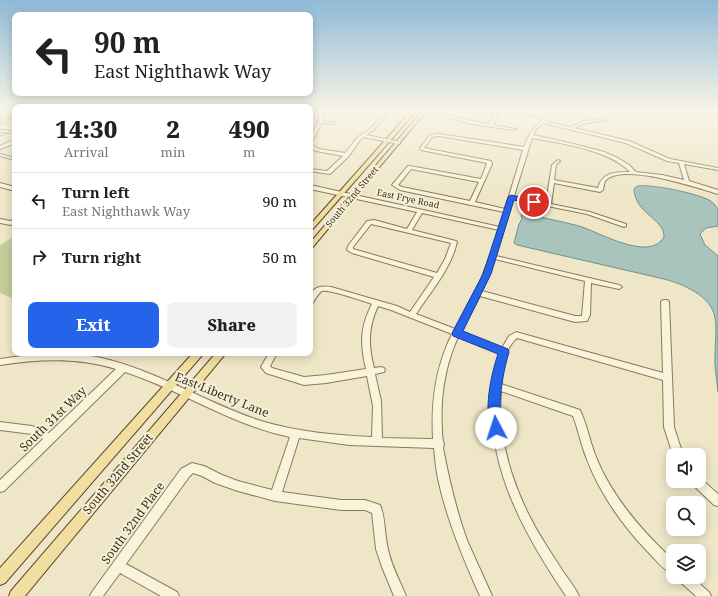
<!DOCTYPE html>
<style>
body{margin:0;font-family:"Noto Serif",serif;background:#f2f2f2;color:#222;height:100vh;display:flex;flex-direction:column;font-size:15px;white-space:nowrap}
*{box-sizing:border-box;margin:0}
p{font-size:13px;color:#767676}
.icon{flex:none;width:22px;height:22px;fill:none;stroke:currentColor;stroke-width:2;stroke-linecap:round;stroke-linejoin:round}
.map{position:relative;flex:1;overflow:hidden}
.panel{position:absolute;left:12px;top:104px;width:301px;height:252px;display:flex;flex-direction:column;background:#fff;border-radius:8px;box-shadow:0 2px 10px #0003}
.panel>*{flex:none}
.banner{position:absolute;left:12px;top:12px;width:301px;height:84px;border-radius:8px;box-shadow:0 2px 10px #0003;background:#fff;color:#222;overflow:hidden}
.tools{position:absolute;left:666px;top:448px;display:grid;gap:8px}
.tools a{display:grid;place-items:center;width:40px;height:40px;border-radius:8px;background:#fff;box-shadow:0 2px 10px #0003;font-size:20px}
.pin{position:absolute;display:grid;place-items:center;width:34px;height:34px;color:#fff;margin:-17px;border:2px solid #fff;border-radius:50%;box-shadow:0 1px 4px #0007}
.me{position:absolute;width:44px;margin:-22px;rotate:355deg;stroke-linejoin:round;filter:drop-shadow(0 0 3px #0008)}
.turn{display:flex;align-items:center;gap:14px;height:84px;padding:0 16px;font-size:18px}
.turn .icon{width:52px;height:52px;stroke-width:2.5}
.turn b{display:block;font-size:28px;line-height:34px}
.eta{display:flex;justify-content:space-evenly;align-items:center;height:68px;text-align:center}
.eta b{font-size:24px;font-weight:800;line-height:28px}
.action{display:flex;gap:8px;margin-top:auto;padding:8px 16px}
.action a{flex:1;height:46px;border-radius:8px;background:#2563eb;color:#fff;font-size:16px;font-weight:800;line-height:46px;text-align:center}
.action a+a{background:#f2f2f2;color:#222}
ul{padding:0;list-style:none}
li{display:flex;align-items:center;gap:12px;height:56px;padding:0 16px;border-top:1px solid #e0e0e0}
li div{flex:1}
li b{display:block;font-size:15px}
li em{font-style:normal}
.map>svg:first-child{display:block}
</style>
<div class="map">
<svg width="718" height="596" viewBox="0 0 718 596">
<rect width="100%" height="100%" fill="#efe6c8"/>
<g fill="#c4ce9b">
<polygon points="0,110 15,110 15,122 0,126"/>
<polygon points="15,236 15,296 12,298 0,293 0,245"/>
</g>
<path fill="#a9c3bd" stroke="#6f928c" d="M637,186C652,184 695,193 709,200C713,202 715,205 718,209V226L706,228L700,234L705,245L718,256V392C717,380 714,367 715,355C715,343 717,330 715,318C712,296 683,284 664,279L517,245L514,243L519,224L522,219L521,215L525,214C543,218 561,221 579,226C597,231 650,263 664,237C665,219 635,214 634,189Z"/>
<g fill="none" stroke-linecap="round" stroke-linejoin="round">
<polyline stroke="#6f928c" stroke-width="1" points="0,136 15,130"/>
<g stroke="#8b795c" stroke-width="2">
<g id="minor">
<path d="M318,110H322L323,115V121L335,123L333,124L322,123L312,142L310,143C310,130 323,125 318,110Z"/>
<polygon points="354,110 364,110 386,114 386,116 372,131 366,135 400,142 400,144 363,137 360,140 349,156 330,174 310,171 310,169 327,171 343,156 316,151 310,147 310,144 319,149 345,153 357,138 370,129 382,116"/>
<path d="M415,110C440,110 464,121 489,124L496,110H500L493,125L516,129L514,130L472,124L435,114Z"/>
<polygon points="503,110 511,110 535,116 533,117"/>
<path d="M571,110H580L559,115L546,122L570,127L585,121L608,118V120H607L586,123L574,128L629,141L670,159L718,168V170L684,164L689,181L718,190V194C695,187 627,164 607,179C604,181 604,186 603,190L600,192L554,183L551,204L590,212L626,224V226L624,227L587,214L513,199L496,256L619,285L622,287L619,289L591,283L590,315L587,321L575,322L480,296L461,332L502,348L509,336L516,332L663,373L661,302L663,300H667L669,302L674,427L683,455H673L664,427L663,380L517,338C504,349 503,368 501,384L580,410C587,425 590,442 596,457C612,497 642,531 673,560V574C663,570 655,559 648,552C622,525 599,492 586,457C581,444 578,429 573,416L501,391C497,445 517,500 546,545C551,553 557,562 562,570C568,579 575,587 579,596H566C524,534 485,465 493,388L492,386L499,353L458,337C445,366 440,397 442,429C442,434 442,439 444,444L443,448C449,479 456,510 467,540C475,559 484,577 492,596H480C463,558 447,520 438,479C436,469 435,459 434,448L349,445L299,438L282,492L341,500H365L380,505C386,519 384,534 388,549C391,565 400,581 406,596H394L382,567L376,549L372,513L365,510H341L275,501L238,491L215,483L202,476L193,473L189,477L126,564L177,592L179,596H161L120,573L103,596H90L92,592L181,469L192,463L204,466L222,475L238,481L272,490L290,437C231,425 181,390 125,372L4,491L0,492V480L43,439L32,434L0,430V422L32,426L49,433L116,369C78,357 39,359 0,365V359C32,354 65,351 97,357C155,369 205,403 261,421C297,432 335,435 372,437L373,406L367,376L326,383L304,385L266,373L261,367L269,353H277L270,366L272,368L304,377L326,375L366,369C360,344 360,327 372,304C363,301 329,289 322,291C318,293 315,300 312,304H310C310,289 316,285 331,287L397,306L410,312L434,277L352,253L347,250L348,246L367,221L374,220L407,229L417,212L310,189V185L500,227L504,212L400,190L392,185L408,166H410L481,179L487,163L421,150L420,148L430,135L439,134L524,147C534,121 544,116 571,110ZM543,123L626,143L667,161L679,163L684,180L662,175L636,172L629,165L618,158L604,152L570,143L533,135L536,129ZM439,136L523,150L505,209L475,202L492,164L491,161L424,148L432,137ZM532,138C560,143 610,150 630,172C616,172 602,172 598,188L554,180L556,165L560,161L558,160L552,165L546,203L514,196ZM411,169L479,182L470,201L402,187L398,185ZM422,213L499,230L490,256L479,284L455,329L416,314C431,291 451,269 457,242L456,241L412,230ZM371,224L451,243L445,259L437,273L353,249V247ZM495,259L585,281L582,316H575L482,291ZM378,306L391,310L452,334C435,368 431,403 433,439L382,438L381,401L375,374L384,372L385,370L384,368L381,367L374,368C368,344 368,328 378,306Z"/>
<polygon points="662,110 675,110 718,116 718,118"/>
<polygon points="0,130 15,131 15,133 0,132"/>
<polygon points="13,140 15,140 15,143 0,149 0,146"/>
<polygon points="0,154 15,158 15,160 0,156"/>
<polygon points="0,183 15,187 15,191 0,187"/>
<polygon points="0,219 10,221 15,219 15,223 11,225 0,223"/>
<polygon points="699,477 718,494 718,506 714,505 693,485 692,481 699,481"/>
<polygon points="677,577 692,577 709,592 711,596 696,596 679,581"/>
</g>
</g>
<g stroke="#594730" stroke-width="2">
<g id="major">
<polygon points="412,110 417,110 312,230 310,231 310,225"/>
<polygon points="423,110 427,110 312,248 310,249 310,243"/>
<polygon points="193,353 204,353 5,583 0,585 0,568"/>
<polygon points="216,353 226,353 25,596 9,596 11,591"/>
</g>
</g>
<use href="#minor" fill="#f9f3dc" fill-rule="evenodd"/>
<use href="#major" fill="#f1dea1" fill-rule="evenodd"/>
</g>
<linearGradient id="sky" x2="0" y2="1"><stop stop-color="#8fbad7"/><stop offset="0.57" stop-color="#f8f4e6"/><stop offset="1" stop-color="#f8f4e6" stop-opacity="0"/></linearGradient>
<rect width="718" height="194" fill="url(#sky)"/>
<path fill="#2563eb" stroke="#184099" d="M511,195L537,202L534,204L514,200L491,274L463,331L508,349L509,352C504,369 501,386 500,404C500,414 504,424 500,432L496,434L492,432C483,412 491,374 498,354L453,336L452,333L483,274L508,197Z"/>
<g text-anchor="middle" stroke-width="4" stroke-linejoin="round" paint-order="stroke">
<g font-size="9" fill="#3c3020" stroke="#f6f0d8">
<text transform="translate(352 197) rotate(-50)" y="3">South 32nd Street</text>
<text transform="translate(408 199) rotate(12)" y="3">East Frye Road</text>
</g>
<g font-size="12" fill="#3c3020" stroke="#f6f0d8">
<text transform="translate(222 395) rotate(22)" y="4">East Liberty Lane</text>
<text transform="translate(53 419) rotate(-44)" y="4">South 31st Way</text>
<text transform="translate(118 474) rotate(-50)" y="4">South 32nd Street</text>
<text transform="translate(133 523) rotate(-54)" y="4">South 32nd Place</text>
</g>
</g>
</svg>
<div class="tools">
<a><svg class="icon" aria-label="sound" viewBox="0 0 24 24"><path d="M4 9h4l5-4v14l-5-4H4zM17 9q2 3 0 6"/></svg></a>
<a><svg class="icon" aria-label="search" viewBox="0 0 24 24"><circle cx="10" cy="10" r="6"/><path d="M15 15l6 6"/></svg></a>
<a><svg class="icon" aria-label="layers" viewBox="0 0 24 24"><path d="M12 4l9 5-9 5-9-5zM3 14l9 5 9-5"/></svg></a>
</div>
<div class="pin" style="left:534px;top:202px;background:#d93025"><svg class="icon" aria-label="arrive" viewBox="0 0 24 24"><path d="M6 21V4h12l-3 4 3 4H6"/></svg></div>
<svg class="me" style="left:496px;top:428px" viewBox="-20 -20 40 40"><circle r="19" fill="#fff"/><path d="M0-13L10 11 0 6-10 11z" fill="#2563eb"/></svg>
<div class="banner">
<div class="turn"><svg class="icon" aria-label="left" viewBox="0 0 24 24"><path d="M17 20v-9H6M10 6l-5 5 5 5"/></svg><div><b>90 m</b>East Nighthawk Way</div></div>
</div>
<section class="panel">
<div class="eta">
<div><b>14:30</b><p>Arrival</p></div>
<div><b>2</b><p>min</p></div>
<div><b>490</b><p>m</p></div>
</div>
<ul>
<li><svg class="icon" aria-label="left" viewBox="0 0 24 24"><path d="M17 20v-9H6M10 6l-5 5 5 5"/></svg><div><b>Turn left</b><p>East Nighthawk Way</p></div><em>90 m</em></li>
<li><svg class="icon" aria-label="right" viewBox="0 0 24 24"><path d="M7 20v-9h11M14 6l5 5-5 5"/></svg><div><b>Turn right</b></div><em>50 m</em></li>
</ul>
<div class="action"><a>Exit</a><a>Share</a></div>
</section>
</div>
